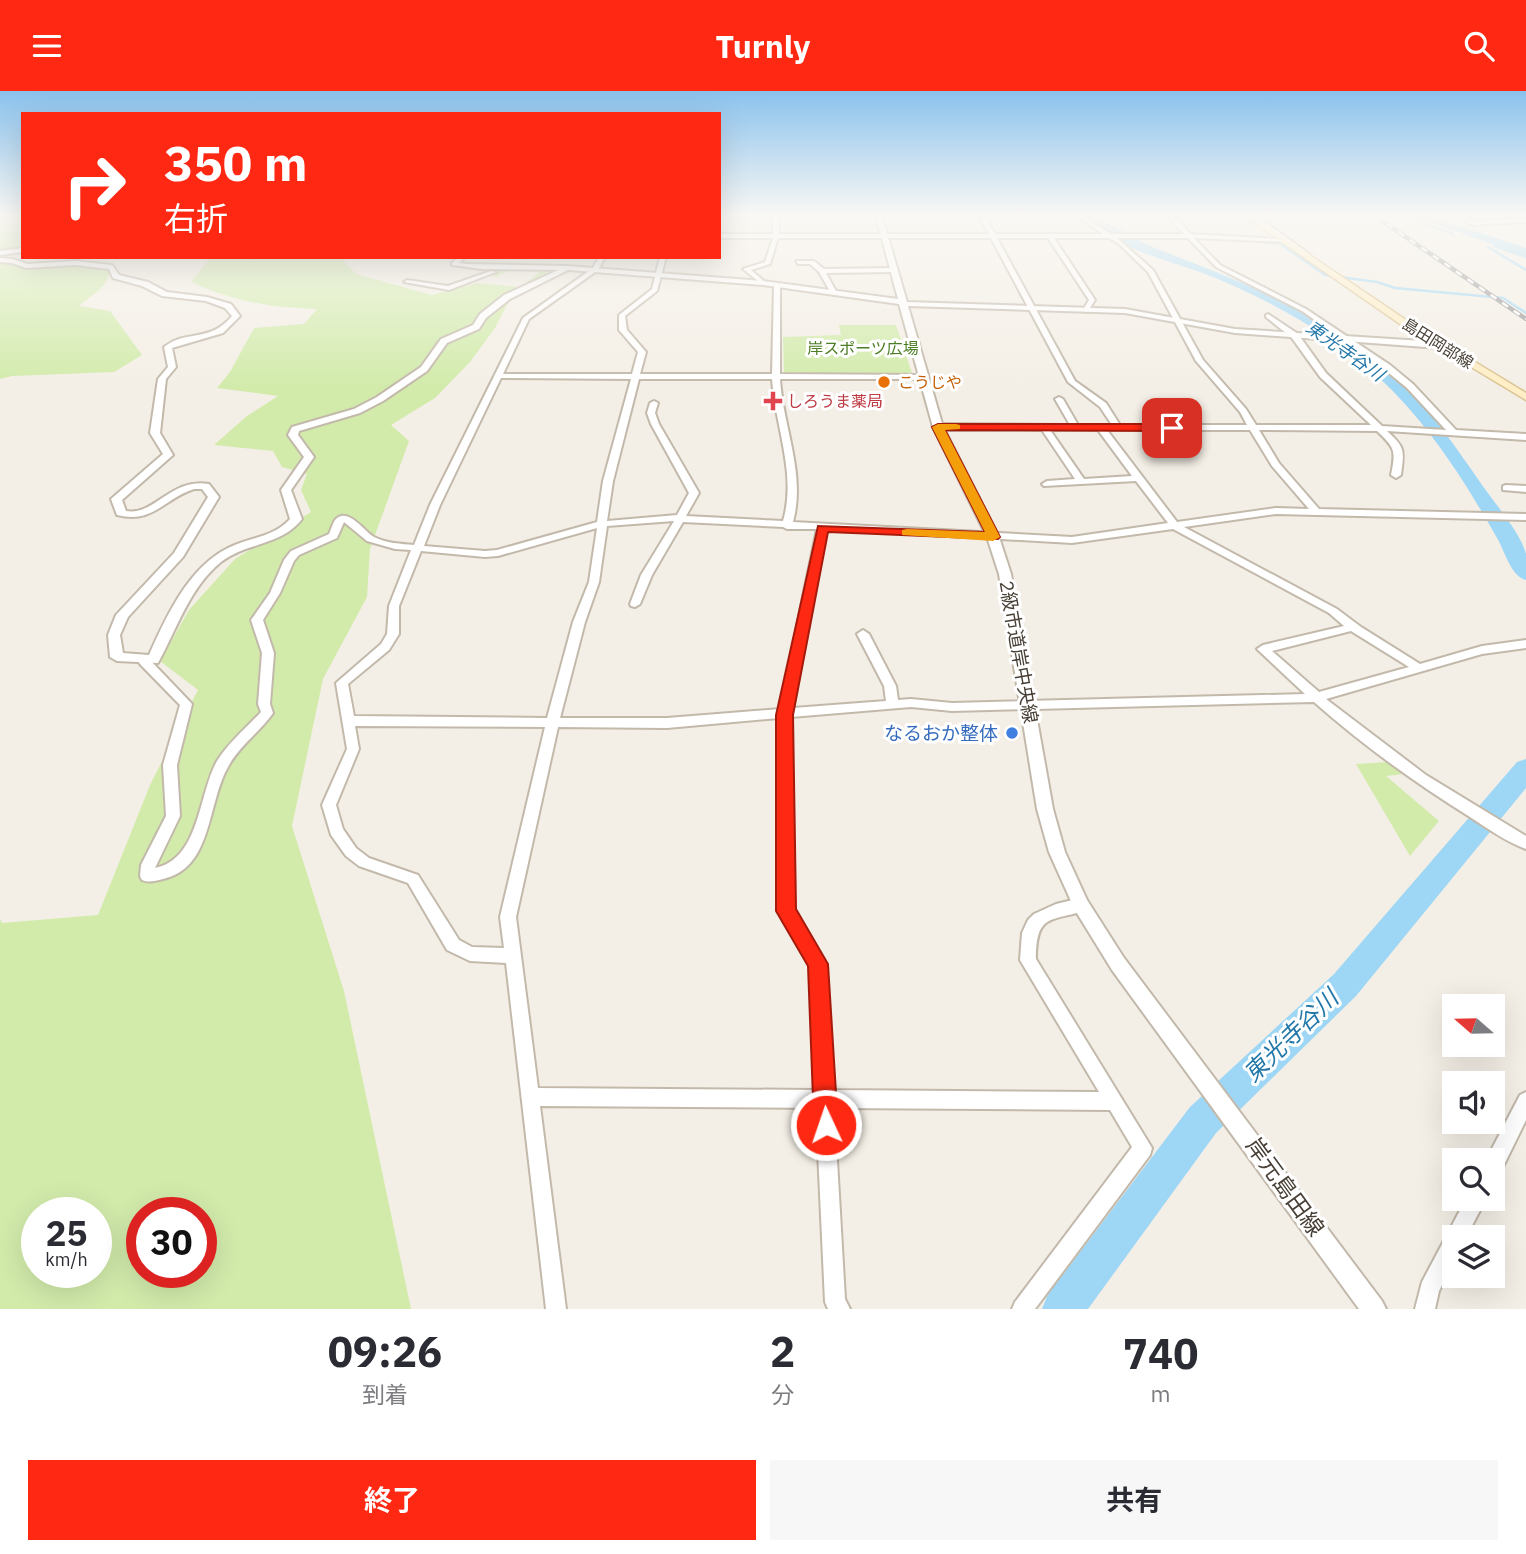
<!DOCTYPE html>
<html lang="ja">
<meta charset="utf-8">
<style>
body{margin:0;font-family:"IBM Plex Sans","Noto Sans JP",sans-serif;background:#f7f7f7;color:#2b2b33;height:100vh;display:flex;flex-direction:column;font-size:26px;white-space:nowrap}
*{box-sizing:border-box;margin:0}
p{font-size:23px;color:#7c7c81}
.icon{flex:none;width:38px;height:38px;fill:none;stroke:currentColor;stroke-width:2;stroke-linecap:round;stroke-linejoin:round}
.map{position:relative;height:1218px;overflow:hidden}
.sheet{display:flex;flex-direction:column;background:#fff;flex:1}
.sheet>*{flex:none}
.banner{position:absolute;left:21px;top:21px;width:700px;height:147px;border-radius:0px;box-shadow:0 7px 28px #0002;background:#ff2812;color:#fff;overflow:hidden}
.needle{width:46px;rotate:290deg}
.controls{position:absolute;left:1442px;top:903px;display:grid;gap:14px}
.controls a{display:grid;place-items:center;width:63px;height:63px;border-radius:0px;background:#fff;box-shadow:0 7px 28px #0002;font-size:35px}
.speed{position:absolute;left:21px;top:1106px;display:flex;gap:14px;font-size:35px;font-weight:700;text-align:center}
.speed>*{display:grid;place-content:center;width:91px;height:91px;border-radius:50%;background:#fff;box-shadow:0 7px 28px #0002;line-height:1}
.speed small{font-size:18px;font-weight:400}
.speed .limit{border:10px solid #d22;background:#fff;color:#111}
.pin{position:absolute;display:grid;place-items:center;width:60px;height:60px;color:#fff;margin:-30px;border-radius:14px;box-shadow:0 4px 10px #0006}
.me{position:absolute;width:77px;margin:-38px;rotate:357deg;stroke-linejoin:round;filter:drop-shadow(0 0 5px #0008)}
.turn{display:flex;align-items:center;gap:24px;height:147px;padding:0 28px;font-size:32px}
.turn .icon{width:91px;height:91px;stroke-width:2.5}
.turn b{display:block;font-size:49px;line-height:60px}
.eta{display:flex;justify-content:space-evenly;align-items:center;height:119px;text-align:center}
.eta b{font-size:42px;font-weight:700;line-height:49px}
.button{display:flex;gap:14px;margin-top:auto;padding:14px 28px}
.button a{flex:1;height:80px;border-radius:0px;background:#ff2812;color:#fff;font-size:28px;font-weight:700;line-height:80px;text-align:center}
.button a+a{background:#f7f7f7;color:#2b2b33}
header{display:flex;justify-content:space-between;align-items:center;height:91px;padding:0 28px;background:#ff2812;color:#fff;font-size:32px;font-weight:700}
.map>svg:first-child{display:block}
</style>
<header><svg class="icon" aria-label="menu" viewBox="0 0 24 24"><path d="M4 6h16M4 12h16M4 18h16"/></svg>Turnly<svg class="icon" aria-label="search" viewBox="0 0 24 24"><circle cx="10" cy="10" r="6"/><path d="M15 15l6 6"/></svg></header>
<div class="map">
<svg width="1526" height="1218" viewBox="0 0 1526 1218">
<rect width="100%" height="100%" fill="#f4efe6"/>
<g fill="#d2ebab" fill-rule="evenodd">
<polygon points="0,125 23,125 23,159 0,161"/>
<path d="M211,166H340L356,183L432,204L477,192L521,196L541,180C525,177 511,176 497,186L489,184C509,174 537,173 555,187L509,210L495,237L470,271L435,307L391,334L409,350L370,458L367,506L323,588L292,735L344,900L411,1218H0V828L2,832L98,824L150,694L198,599L160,570L189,519L235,468L311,421L301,399L307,383L282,376L273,360L214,354L247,325L278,305L217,297L230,281L254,237L304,233L317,218C272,217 232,210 191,191ZM37,1122H96V1181H37ZM142,1122H201V1181H142Z"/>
<path d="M12,168L23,176L87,171L110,178C109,196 91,204 79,215L110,220L142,264L114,281L12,285L0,288V171Z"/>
<polygon points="839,234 896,234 912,282 784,282 783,246 841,244"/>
<polygon points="1388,671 1403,683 1386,685 1439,730 1410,765 1356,673"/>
</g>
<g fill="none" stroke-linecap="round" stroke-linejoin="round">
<g stroke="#9ed6f5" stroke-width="2.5">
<polyline points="1406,125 1453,143"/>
<polyline points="1222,148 1279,152 1325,184 1377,191 1395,197 1503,207 1526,222"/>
<polyline points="1500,153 1494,155 1526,166"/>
<polyline points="1488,156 1526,179"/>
</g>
<g fill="#9ed6f5" fill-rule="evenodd">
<path d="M1084,125C1104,125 1134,149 1155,157C1244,192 1336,225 1405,294C1434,324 1457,358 1480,391C1492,409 1521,442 1526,463C1526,471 1526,481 1526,489C1511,486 1505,460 1497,447C1465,390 1426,329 1377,285C1330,243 1271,210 1213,186C1170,169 1117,160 1084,125Z"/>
<polygon points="1413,125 1430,125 1526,157 1526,165"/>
<polygon points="1526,668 1526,697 1356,905 1216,1042 1088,1218 1042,1218 1048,1203 1190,1016 1334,883 1517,671"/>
</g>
<g stroke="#c3b9ab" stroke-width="4">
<g id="minor">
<path d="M772,125H778L779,143H989L979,125H985L995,143H1103L1077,125H1083L1111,143H1184L1168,125H1174L1191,143L1281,148L1251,125H1257L1309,163V165H1305L1286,151L1194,147L1220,174L1306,218L1390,274L1413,293L1456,339L1526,343V349L1387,340C1406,357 1404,360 1401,384L1396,387L1391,384C1396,359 1395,357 1377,340L1259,339L1279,372L1319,418L1526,423V429L1276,423L1184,436L1337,518L1361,536L1420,573L1482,555L1526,549V557L1482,563L1326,608L1426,684L1526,745V758C1506,751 1487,737 1470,726C1415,692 1363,654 1314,611L952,620L911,616L791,626L794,819L826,873L833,999L1099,1001L1020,869L1022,842L1028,829L1034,823L1056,813L1081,807L1086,809L1089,814L1086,819C1051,831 1036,822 1036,868L1152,1057L1150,1064L1035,1218H1012L1015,1211L1132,1056L1110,1019L834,1017L845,1208L850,1218H828L825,1211L816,1017L540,1015L566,1218H546L506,872L470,870L447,859L408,792L359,775L346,765L331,744L322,714L347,658L336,592L381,553L387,543L389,515L411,459L395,458L367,450L344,431L337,447L299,464L294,470L280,502L263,529L274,562L270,613L273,622C260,641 239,655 228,676C207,712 213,777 163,788C155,790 149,792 142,789L140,785L141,774L166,725L163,674L180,614L140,573L138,570L140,567H148L192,613L177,674L180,725L155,777C200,768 198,704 217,670C228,652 246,637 261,621L258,613L262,562L251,529L270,502L284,469L291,460L329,443C331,439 333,431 336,428C348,416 365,441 374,446C386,452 401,453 414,454L430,414L523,227L593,177L599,166H605L598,179L529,228L503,283H632L638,261L619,239V224L652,198L660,166H666L657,200L625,225L627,239L646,261L640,283H772L774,194L777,192L780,194V283L925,284V288H780C783,336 806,383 793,431L1072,446L1168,432L1136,390L1044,395L1042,393L1047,390L1075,388L1042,339H938L934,336L938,333L1070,334L1055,308L1059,306L1063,308L1078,334H1112L1100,316L1068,291L991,147H778L770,173L751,179L765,191L766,192L763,194L743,178L765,171L773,147H719V143H773ZM997,147H1048L1089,209L1083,219L1086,221L1088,220L1095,209L1054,147H1109L1119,153L1148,181L1196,270L1240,321L1247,334H1120L1106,312L1075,290ZM1117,147H1188L1216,176L1302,220L1384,278L1407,297L1446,339L1382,335L1326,282L1298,243L1268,223L1266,224V226L1292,247L1320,286L1371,334H1256L1246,318L1203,269L1153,179ZM501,287L631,288L603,390L597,431L497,459L485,460L424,455L440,414ZM639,288H772C775,335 797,383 783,430L686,425L699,402L659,333L655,322L658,312L654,310L650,312L647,322L651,333L689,402L677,424L607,430L613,390ZM1050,339H1098L1132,385L1084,388ZM1107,339H1250L1272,375L1309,418L1276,417L1177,431ZM674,430L641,484L630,513L631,515L635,516L640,513L652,484L683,431L783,436L787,438H817L780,618L667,627H560L585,531L599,491L607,435ZM597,437L589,491L573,531L547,627L354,625L348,593L389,559L399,543V515L421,460L485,466L498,465ZM827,438L1072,452L1173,438L1329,522L1344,535L1263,554L1257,558L1305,603L952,612L911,608L898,609L896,595L869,543L863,539L857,543L884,595L886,610L793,617ZM1351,540L1409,576L1319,601L1272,560ZM779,627L778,820L810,874L815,999L538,997L516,826L558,636L667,637ZM355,635L545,636L500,826L504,857L472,856L459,849L418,784L369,767L356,757L343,738L336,714L359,658Z"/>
<polygon points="1456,125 1463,125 1473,130 1526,127 1526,131 1472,134"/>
<polygon points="23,157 23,161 0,164 0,160"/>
<polygon points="458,166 465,166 459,172 468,173 567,175 570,177 567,179 482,178 452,174 452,172"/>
<polygon points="796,170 814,170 824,178 894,177 897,179 894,181 826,182 837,202 834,204 831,202 819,181 810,173 798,173"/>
<polygon points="491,180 496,181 449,199 404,191 407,189 448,195"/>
<polygon points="1506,394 1526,395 1526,401 1503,399 1503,395"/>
<polygon points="1526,1001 1526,1029 1500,1082 1493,1084 1493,1069 1486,1069 1520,1004"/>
<polygon points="1466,1108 1486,1108 1466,1146 1454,1146 1454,1170 1439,1200 1435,1218 1415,1218 1422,1191"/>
</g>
</g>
<g stroke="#c3b9ab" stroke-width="4">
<path id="tertiary" d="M876,125H882L907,211L1125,218L1235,238L1439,251L1443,254L1439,257L1235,242L1125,222L908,215L943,336L999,446L1011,483L1053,718L1065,761L1087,809L1124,867L1382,1210L1386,1218H1359L1112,879L1075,819L1049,761L1037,718L999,483L987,446L933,336L899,213L763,194L568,179L510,208L486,227L479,238L447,252L427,280L383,310L360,322L299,340L298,344L314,366L291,399L302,428C281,455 247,451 221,471C189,497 177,538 158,572L117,570L110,566L108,544L116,524L174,462L208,406L202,398H194C163,408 154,433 117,424L111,408L163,363L150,342L158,288L168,276L164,256C187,238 210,252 232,225L225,217L206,210L162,205L142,195L113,187L109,178L75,174L26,177L12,172L0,171V167L13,168L27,173L75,170L112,174L119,184L148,191L167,201L207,206L231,213L240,225L223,242L172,257L176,276L166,288L160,342L173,364L122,409L126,420C155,425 171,386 209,393L219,406L183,466L128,526L120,544L123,562L149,564C166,526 188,477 228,457C249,446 273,447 290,428L281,399L304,366L288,344L292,336L354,318L377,306L421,276L441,248L473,234L480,223L504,204L567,175L763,190L898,208Z"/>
</g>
<g stroke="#dac494" stroke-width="3">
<polygon id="secondary" points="1244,125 1252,125 1406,229 1526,302 1526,309 1400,233"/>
</g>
<use href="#minor" fill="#fff" fill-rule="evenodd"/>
<use href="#tertiary" fill="#fff" fill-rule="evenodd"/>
<use href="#secondary" fill="#ffeec5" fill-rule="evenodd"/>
<g stroke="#969696" stroke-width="4.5">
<polyline id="rail" points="1375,125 1526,228"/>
</g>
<use href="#rail" stroke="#fff" stroke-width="2.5" stroke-dasharray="7" stroke-linecap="butt"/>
</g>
<linearGradient id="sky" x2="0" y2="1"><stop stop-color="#8ac2ed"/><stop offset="0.42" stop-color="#faf8f4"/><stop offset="1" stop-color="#faf8f4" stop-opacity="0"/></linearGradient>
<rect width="1526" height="296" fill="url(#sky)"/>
<polygon fill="#ff2812" stroke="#a61a0c" stroke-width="2" points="938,333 1172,333 1178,337 1172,340 945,339 1000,446 998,448 828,441 793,624 796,818 828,873 838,1034 835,1043 826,1046 818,1043 814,1034 808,875 776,820 776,624 818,435 985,441 932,336"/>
<polygon fill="#f59e0b" points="956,333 960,334 960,338 945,339 1000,446 993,450 902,444 902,439 907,438 985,441 932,336 938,333"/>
<circle fill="#e8710a" stroke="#fff" stroke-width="2.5" cx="884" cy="291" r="7"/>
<path fill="#e0444e" stroke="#fff" stroke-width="2.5" d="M769.5 299.5h7v7h7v7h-7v7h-7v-7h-7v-7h7z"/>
<circle fill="#3f7fe0" stroke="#fff" stroke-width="2.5" cx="1012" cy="642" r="7"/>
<g text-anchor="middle" stroke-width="6" stroke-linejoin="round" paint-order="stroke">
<g font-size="16" fill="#473f35" stroke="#fff">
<text transform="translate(1438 252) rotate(32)" y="6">島田岡部線</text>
</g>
<g font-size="16" fill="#4b7d24" stroke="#fff">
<text x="863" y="263">岸スポーツ広場</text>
</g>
<g font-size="16" fill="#c56008" stroke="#fff" text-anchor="start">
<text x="898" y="297">こうじや</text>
</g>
<g font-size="16" fill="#be3a42" stroke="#fff" text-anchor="start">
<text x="787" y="316">しろうま薬局</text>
</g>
<g font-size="18" font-style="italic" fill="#2478a9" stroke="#fff">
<text transform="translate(1345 260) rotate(35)" y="6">東光寺谷川</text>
</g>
<g font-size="19" fill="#473f35" stroke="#fff">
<text transform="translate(1019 561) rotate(80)" y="7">2級市道岸中央線</text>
</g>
<g font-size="19" fill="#366cbe" stroke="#fff" text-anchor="end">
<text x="998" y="649">なるおか整体</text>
</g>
<g font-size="23" fill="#473f35" stroke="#fff">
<text transform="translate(1285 1096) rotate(54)" y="8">岸元島田線</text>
</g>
<g font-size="24" font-style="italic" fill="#2478a9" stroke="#fff">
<text transform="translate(1291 945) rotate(-44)" y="8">東光寺谷川</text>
</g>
</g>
</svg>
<div class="controls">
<a><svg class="needle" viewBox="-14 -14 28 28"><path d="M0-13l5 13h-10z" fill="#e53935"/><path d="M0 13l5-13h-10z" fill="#7c7c81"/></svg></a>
<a><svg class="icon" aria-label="sound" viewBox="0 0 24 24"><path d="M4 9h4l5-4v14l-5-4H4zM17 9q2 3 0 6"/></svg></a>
<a><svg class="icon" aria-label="search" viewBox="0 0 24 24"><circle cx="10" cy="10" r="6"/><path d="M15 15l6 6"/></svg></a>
<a><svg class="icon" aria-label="layers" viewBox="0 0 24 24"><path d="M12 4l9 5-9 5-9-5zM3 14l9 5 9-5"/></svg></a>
</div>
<div class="speed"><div>25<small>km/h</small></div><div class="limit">30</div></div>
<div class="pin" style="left:1172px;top:337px;background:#d93025"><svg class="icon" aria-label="arrive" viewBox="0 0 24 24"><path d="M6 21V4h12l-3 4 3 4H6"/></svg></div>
<svg class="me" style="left:826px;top:1034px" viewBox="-20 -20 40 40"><circle r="17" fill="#ff2812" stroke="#fff" stroke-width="3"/><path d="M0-11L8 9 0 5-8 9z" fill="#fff"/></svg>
<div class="banner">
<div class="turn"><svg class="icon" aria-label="right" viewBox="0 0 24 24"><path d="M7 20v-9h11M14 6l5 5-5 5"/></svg><div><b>350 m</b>右折</div></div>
</div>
</div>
<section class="sheet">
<div class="eta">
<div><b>09:26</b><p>到着</p></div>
<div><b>2</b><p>分</p></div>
<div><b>740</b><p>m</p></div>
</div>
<div class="button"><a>終了</a><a>共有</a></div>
</section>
